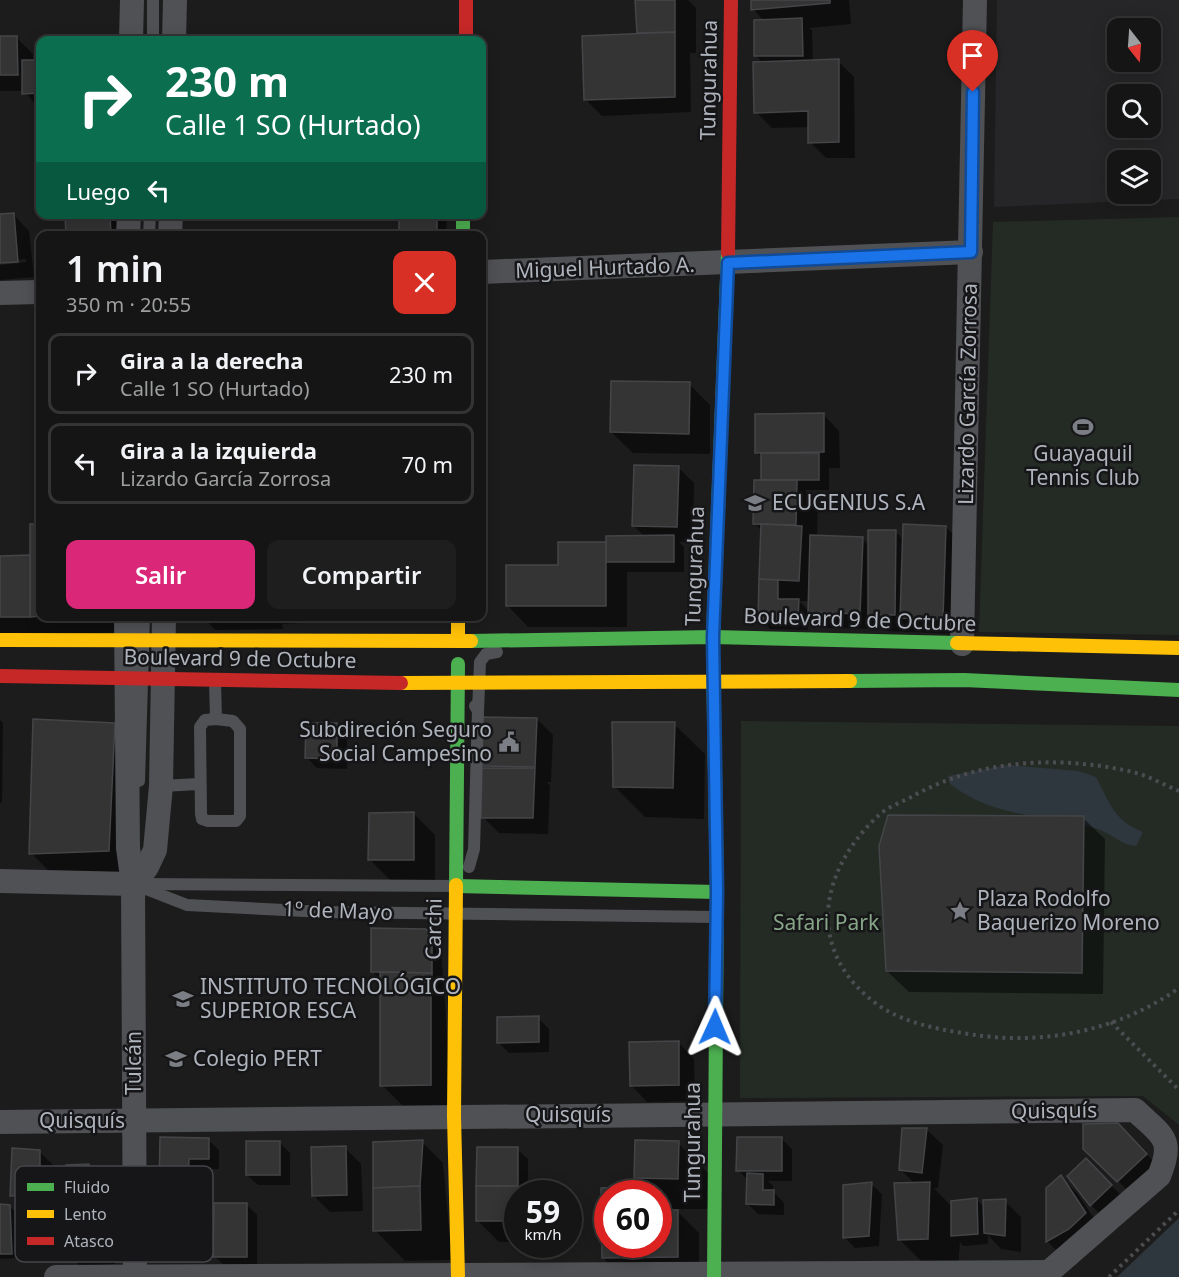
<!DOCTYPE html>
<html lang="es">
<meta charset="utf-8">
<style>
body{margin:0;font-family:"Noto Sans",sans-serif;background:#1e1e1e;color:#f1f3f6;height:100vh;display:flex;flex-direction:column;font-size:22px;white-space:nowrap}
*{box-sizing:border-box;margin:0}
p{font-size:20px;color:#9d9fa0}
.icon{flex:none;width:33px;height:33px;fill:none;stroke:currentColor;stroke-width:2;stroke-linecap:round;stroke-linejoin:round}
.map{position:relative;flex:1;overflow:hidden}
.side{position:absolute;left:36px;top:231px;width:450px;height:390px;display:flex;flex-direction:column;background:#151515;border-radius:12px;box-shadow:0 3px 15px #0003,0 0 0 2px #343434}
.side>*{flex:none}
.hud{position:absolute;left:36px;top:36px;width:450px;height:183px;border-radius:12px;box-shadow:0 3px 15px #0003,0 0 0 2px #343434;background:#0b6e4f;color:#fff;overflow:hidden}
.needle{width:39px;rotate:163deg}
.buttons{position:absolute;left:1107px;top:18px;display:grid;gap:12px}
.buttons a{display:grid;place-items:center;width:54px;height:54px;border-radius:12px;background:#151515;box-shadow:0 3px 15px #0003,0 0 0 2px #343434;font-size:30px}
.speed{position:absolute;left:504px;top:1180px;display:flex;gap:12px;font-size:30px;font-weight:700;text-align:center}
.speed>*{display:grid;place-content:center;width:78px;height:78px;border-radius:50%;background:#151515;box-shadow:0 3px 15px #0003,0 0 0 2px #343434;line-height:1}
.speed small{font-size:15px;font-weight:400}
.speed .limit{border:9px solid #d22;background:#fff;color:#111}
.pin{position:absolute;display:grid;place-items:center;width:51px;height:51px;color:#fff;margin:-62px -26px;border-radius:50% 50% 50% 0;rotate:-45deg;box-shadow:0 0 6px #0007}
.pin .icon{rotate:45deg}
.me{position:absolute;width:66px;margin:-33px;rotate:1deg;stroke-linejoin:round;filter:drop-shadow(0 0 4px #0008)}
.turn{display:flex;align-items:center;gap:21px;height:126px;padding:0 30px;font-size:27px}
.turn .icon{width:78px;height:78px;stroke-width:2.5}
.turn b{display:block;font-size:42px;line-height:51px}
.then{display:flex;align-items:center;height:57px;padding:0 30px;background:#0003;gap:12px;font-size:22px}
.round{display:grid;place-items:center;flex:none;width:63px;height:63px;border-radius:12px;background:#1e1e1e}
.overview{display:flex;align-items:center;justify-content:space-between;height:102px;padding:0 30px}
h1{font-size:36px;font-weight:600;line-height:45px}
.button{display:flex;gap:12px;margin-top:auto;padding:12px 30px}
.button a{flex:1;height:69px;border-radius:12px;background:#db2777;color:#fff;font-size:24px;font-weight:600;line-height:69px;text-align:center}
.button a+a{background:#1e1e1e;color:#f1f3f6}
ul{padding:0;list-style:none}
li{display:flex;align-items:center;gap:18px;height:81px;margin:0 12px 9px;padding:0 18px;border:3px solid #343434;border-radius:12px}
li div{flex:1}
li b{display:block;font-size:22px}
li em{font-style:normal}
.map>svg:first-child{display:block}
</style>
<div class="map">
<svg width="1179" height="1277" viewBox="0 0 1179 1277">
<rect width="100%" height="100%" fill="#1c1c1c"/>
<path fill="#262628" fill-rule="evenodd" d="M997,0H1179V199L994,207ZM1118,28H1150V62H1118ZM1118,94H1150V128H1118ZM1118,160H1150V194H1118Z"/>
<g fill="#242b25">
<polygon points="1179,217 1179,635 979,632 993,222"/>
<polygon points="741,721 1179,726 1179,1125 1143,1096 740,1098"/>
</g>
<g fill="#2f373e">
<path d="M1007,765L1078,771L1096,777C1110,803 1114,821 1143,832L1136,846C1121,845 1112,834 1098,829C1045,813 997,820 950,784L948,776Z"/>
<polygon points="1179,1218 1179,1277 1117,1277"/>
</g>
<g fill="#0007">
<polygon points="637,0 688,0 696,8 696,53 690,53 691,112 602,116 586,100 641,35 638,32"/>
<polygon points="753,0 849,0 851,24 809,28 812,30 813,62 838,61 854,77 855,158 826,158 810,142 810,127 772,128 756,112 763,63 755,55 764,21 753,9"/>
<polygon points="0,38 17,38 33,54 33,62 40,61 40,110 24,91 0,91"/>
<polygon points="13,214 29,231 34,277 0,280 0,265 26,262 26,259 0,262 0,216"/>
<polygon points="67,214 119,214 120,236 68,236"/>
<polygon points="400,214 446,214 447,236 400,236"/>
<polygon points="689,384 710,405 710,454 633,453 611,432"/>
<polygon points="823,414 839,431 840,468 829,468 829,490 805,490 818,503 817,537 862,538 869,545 895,531 904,540 946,527 962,543 959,634 885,631 876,621 875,629 826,628 809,612 810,601 799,601 809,611 808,630 770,629 760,619 763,531 754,523 762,481 762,458 757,452"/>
<polygon points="678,467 694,483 693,542 679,542 684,547 684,572 627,572 627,627 528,627 507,605 559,567 645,537 633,525"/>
<polygon points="32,526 40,526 40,616 125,616 125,632 0,638 0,557 32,557"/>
<polygon points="202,616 301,616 301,623 282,624 283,629 215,630"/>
<polygon points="537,719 553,735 551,782 547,782 550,786 548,834 499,833 483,817 487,769 484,766"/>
<polygon points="0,720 3,723 2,803 0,803"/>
<polygon points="114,724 135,745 130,872 52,874 31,853"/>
<polygon points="336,724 347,735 347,769 317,768 307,758"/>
<polygon points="674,724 705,754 704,819 645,817 614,786"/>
<polygon points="414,814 435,835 435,881 391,881 370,860"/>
<polygon points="1083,818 1105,839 1103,994 909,992 887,971"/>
<polygon points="425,930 441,947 452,1106 403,1106 382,1085 382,981 372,971"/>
<polygon points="538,1018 549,1029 549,1052 509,1053 498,1042"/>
<polygon points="678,1042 694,1059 695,1101 647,1102 631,1085"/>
<polygon points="926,1129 943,1145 938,1188 934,1188 952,1207 977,1200 985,1208 1005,1201 1021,1217 1021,1252 1001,1249 988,1235 988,1244 963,1246 960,1242 958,1269 931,1271 900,1240 915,1184 901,1170"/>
<polygon points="781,1138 792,1149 792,1181 768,1181 773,1186 773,1191 784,1203 784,1215 758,1214 747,1203 748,1180 738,1170"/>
<polygon points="209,1140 219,1150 219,1169 199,1169 198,1195 171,1195 160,1185"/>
<polygon points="422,1142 443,1163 452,1260 405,1261 375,1230"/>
<polygon points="280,1143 290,1153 290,1185 258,1185 247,1175"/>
<polygon points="678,1143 709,1174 708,1209 675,1209 699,1233 699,1277 622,1277 603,1258 603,1189 623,1189 628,1194 608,1194 608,1245 658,1245 670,1211 658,1200 658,1194 652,1194 636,1178"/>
<polygon points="1140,1147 1167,1176 1139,1202 1085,1148"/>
<polygon points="345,1148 361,1164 363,1211 330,1212 314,1196"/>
<polygon points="517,1149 528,1159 528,1194 518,1194 518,1242 499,1242 478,1221"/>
<polygon points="39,1151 55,1167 56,1211 28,1212 12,1196"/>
<polygon points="1086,1160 1122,1196 1101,1215 1091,1205"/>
<polygon points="1061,1177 1077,1193 1101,1229 1063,1257 1048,1242 1048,1189"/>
<polygon points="871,1184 882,1194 879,1246 855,1248 844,1237"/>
<polygon points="0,1205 9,1206 14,1211 16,1258 0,1259"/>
<polygon points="247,1205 257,1215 257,1267 226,1267 215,1257"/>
<polygon points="103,1223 114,1234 115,1264 80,1266 69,1255"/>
</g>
<g fill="#343434" stroke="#444548" stroke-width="1.5">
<polygon points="635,0 675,0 675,32 637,33"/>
<polygon points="751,0 830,0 830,3 751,10"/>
<polygon points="802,18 803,56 754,56 754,20"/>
<polygon points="675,32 675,97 584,100 582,36"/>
<polygon points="0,36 17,36 18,75 0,75"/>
<polygon points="839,59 839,142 808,143 808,111 754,113 753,62"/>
<polygon points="22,60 40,60 40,93 22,94"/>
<polygon points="14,213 18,262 0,263 0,214"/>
<polygon points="65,214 110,214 111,236 66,236"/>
<rect x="399" y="214" width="38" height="22"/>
<polygon points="611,381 690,382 689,434 610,432"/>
<polygon points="824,413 824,452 755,453 755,414"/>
<rect x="761" y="453" width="58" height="27"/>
<polygon points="634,465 679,466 677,527 632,526"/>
<polygon points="754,480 797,480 796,525 753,524"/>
<polygon points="30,524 40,524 42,616 30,617"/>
<polygon points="761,524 802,526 799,581 759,579"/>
<polygon points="903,524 946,526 943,619 900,618"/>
<polygon points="868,530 896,530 895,615 868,615"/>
<polygon points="674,535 674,562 606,562 606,536"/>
<polygon points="810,535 863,537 860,614 808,612"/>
<polygon points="558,542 606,542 606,606 506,606 506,565 558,565"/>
<polygon points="30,555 30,617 0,617 0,556"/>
<polygon points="759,579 778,580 778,599 799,599 798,620 758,619"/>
<polygon points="482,717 537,718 535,767 482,766"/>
<polygon points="33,719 115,723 109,851 29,854"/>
<polygon points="612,722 675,722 673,788 613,787"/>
<polygon points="306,723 337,723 337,759 305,758"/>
<polygon points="482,768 535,768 533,818 481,818"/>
<polygon points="414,812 414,860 368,860 369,813"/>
<polygon points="888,815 1084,816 1082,973 886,971 879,846"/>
<polygon points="371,928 426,929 432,937 432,973 371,972"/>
<polygon points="380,972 432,973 431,993 380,992"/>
<polygon points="380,992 431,993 431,1085 380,1086"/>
<polygon points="539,1016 539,1042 497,1043 497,1017"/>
<polygon points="679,1041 679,1085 630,1086 629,1042"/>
<polygon points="1118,1123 1147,1154 1117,1182 1083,1149 1083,1124"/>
<polygon points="902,1128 927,1128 922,1173 899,1170"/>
<polygon points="160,1137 209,1138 209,1159 189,1159 188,1185 159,1185"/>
<polygon points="737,1137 782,1137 782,1171 736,1171"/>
<polygon points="423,1140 420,1186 373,1188 373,1142"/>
<polygon points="635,1140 679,1141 678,1179 634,1178"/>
<rect x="246" y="1141" width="34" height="34"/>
<polygon points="346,1146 347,1195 312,1196 311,1147"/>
<polygon points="477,1147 518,1147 518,1186 476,1186"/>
<polygon points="12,1148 40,1150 40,1195 10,1196"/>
<polygon points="1086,1158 1112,1185 1090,1206 1067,1176"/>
<polygon points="89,1164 89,1188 66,1190 66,1165"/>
<polygon points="747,1173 763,1174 763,1190 774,1190 774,1205 746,1204"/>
<polygon points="1061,1175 1086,1213 1069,1229 1046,1242 1046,1188"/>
<polygon points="872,1182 869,1236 843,1238 843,1185"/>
<polygon points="930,1182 928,1239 898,1240 894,1183"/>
<polygon points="420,1186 421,1230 373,1231 373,1188"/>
<rect x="476" y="1186" width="42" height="35"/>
<polygon points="624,1187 624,1194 608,1194 608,1245 658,1245 658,1210 678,1210 678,1257 602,1258 601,1188"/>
<polygon points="977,1198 978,1234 951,1236 951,1201"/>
<polygon points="1006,1199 1005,1236 984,1233 983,1200"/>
<polygon points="214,1203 247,1203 247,1257 213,1257"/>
<polygon points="0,1204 10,1205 12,1254 0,1254"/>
</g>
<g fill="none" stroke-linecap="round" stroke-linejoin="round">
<g stroke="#4c4d50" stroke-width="4" stroke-dasharray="3 4.5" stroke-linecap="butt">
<path d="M1179,791C1164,785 1149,776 1133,772C1059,755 980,759 913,796C902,802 887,807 878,816C818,872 805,952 878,1005C907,1025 947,1031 982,1036C1051,1044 1121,1029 1179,988"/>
<polyline points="1111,1022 1179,1090"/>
<polyline points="1109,1277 1179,1210"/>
</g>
<g stroke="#505155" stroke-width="12">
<polyline points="153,40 153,0"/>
<polyline points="149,236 150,214"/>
<polyline points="215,681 216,719"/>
<polyline points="478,711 480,662 486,654 497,652"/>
<polygon points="216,719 233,721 240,729 240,816 236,821 208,821 202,819 201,814 200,727 205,720"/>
<polyline points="139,781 144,616"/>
<polyline points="161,786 199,784"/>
<polyline points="469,867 474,849 478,711 475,706"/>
<polyline points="133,884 187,905 325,912 716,917"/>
<polyline points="140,884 456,886"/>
</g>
<g stroke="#505155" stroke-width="24">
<polyline points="131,40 132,0"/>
<polyline points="174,40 175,0"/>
<polyline points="128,236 129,214"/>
<polyline points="170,236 171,214"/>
<polyline points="482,272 971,252"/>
<polyline points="0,293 40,292"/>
<polyline points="126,616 128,848 133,884 135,1277"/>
<polyline points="962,644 975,0"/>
<polyline points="0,881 133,884"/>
<polyline points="133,884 147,867 155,850 161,786 164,616"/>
<path d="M0,1122L1135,1110C1162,1136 1175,1138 1159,1176L1043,1277"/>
<polyline points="56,1277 1047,1272"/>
</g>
<g stroke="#4caf50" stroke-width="14">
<polyline points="463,214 463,236"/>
<polyline points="713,637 728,253"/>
<polyline points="471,641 713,637 957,643"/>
<polyline points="713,658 717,892 714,1277"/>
<polyline points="850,681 964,680 1179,690"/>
<polyline points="456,885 458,664"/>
<polyline points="456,886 717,892"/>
</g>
<g stroke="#ffc107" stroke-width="14">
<polyline points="458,616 458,641"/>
<polyline points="0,640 471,641"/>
<polyline points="957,643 1179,648"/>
<polyline points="401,683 850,681"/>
<polyline points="456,885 454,1116 458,1277"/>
</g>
<g stroke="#c62828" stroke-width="14">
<polyline points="466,0 466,40"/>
<polyline points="728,253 731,0"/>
<polyline points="0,676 401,683"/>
</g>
</g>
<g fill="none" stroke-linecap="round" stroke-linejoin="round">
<g stroke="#114b97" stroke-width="15">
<polyline id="route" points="715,1027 717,892 713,637 728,263 971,252 973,92"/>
</g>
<use href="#route" stroke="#1a73e8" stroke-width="10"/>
</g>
<defs>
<g id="stadium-bare" transform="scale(1.62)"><path d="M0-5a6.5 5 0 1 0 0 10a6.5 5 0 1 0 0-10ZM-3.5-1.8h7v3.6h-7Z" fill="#7b7e84" stroke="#161618" stroke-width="2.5" paint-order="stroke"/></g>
<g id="university-bare" transform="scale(1.62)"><path d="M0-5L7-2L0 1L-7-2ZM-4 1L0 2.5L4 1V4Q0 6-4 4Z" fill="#7b7e84" stroke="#161618" stroke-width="2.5" paint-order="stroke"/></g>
<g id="civic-bare" transform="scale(1.62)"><path d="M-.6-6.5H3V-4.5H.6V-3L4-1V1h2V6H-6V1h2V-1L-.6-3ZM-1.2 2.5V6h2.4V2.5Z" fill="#7b7e84" stroke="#161618" stroke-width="2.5" paint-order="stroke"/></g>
<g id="sight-bare" transform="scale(1.62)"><path d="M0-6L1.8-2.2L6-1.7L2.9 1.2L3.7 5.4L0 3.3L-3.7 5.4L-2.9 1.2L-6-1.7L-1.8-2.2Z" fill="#7b7e84" stroke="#161618" stroke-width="2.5" paint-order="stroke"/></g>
<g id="school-bare" transform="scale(1.62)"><path d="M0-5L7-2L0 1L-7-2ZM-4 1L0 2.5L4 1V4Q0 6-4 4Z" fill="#7b7e84" stroke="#161618" stroke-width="2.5" paint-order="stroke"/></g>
</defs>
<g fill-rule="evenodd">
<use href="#stadium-bare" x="1083" y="427"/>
<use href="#university-bare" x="755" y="503"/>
<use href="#civic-bare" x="509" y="742"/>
<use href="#sight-bare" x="960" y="911"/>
<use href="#university-bare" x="183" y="999"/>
<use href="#school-bare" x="176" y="1059"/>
</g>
<g text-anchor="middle" stroke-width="5" stroke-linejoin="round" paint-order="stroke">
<g font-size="21" fill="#aeb3bc" stroke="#161618">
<text transform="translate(709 80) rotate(-89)" y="7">Tungurahua</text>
<text transform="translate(605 268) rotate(-2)" y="7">Miguel Hurtado A.</text>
<text transform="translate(968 394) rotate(-89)" y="7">Lizardo García Zorrosa</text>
<text transform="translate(695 566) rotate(-88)" y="7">Tungurahua</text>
<text transform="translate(860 620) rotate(2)" y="7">Boulevard 9 de Octubre</text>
<text transform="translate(240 659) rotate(1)" y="7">Boulevard 9 de Octubre</text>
<text transform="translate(338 911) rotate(2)" y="7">1º de Mayo</text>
<text transform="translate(434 929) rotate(-89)" y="7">Carchi</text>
<text transform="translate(134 1063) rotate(-90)" y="7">Tulcán</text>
<text transform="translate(1054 1111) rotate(-1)" y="7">Quisquís</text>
<text x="568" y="1122">Quisquís</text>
<text x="82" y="1128">Quisquís</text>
<text transform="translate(693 1142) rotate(-90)" y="7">Tungurahua</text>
</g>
<g font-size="21" fill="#aeb3bc" stroke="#161618" text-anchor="start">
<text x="1083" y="461" text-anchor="middle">Guayaquil<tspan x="1083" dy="24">Tennis Club</tspan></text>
<text x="772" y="510">ECUGENIUS S.A</text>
<text x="492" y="737" text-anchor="end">Subdireción Seguro<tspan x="492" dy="24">Social Campesino</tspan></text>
<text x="977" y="906">Plaza Rodolfo<tspan x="977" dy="24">Baquerizo Moreno</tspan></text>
<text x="200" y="994">INSTITUTO TECNOLÓGICO<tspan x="200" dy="24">SUPERIOR ESCA</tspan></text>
<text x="193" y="1066">Colegio PERT</text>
</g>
<g font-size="21" fill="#87a587" stroke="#161618">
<text x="826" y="930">Safari Park</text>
</g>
</g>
<rect x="15" y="1166" width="198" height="96" rx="9" fill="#161618" stroke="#444549" stroke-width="1.5"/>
<rect x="27" y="1183" width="27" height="8" fill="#4caf50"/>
<rect x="27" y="1210" width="27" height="8" fill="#ffc107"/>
<rect x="27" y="1237" width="27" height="8" fill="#c62828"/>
<g font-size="16" fill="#aeb3bc">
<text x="64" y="1193">Fluido</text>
<text x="64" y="1220">Lento</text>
<text x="64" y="1247">Atasco</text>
</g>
</svg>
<div class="buttons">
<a><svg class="needle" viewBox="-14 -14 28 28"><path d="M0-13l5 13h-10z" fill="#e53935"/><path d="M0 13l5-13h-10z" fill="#9d9fa0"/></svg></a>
<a><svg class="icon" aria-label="search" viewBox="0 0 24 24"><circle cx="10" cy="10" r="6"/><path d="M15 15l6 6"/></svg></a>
<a><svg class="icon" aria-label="layers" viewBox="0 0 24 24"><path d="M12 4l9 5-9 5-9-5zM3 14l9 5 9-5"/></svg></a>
</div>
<div class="speed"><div>59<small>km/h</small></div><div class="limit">60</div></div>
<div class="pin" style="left:973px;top:92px;background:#d93025"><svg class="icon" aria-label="arrive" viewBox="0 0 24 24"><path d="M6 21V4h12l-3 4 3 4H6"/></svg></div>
<svg class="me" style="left:715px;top:1027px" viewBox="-20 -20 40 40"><path d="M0-17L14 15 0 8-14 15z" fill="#1a73e8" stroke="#fff" stroke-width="4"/></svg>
<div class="hud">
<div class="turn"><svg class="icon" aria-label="right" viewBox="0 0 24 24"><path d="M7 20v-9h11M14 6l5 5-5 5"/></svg><div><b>230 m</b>Calle 1 SO (Hurtado)</div></div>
<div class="then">Luego<svg class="icon" aria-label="left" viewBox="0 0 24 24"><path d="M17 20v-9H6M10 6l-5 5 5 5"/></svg></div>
</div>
<section class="side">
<div class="overview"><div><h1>1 min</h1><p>350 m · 20:55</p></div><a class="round" style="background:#d93025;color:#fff"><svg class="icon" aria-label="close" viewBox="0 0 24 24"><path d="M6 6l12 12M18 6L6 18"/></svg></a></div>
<ul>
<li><svg class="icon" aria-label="right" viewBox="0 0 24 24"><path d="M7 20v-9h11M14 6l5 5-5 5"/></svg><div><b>Gira a la derecha</b><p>Calle 1 SO (Hurtado)</p></div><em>230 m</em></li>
<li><svg class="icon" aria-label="left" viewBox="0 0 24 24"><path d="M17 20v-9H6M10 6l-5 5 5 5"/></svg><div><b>Gira a la izquierda</b><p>Lizardo García Zorrosa</p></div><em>70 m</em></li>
</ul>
<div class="button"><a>Salir</a><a>Compartir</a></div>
</section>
</div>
